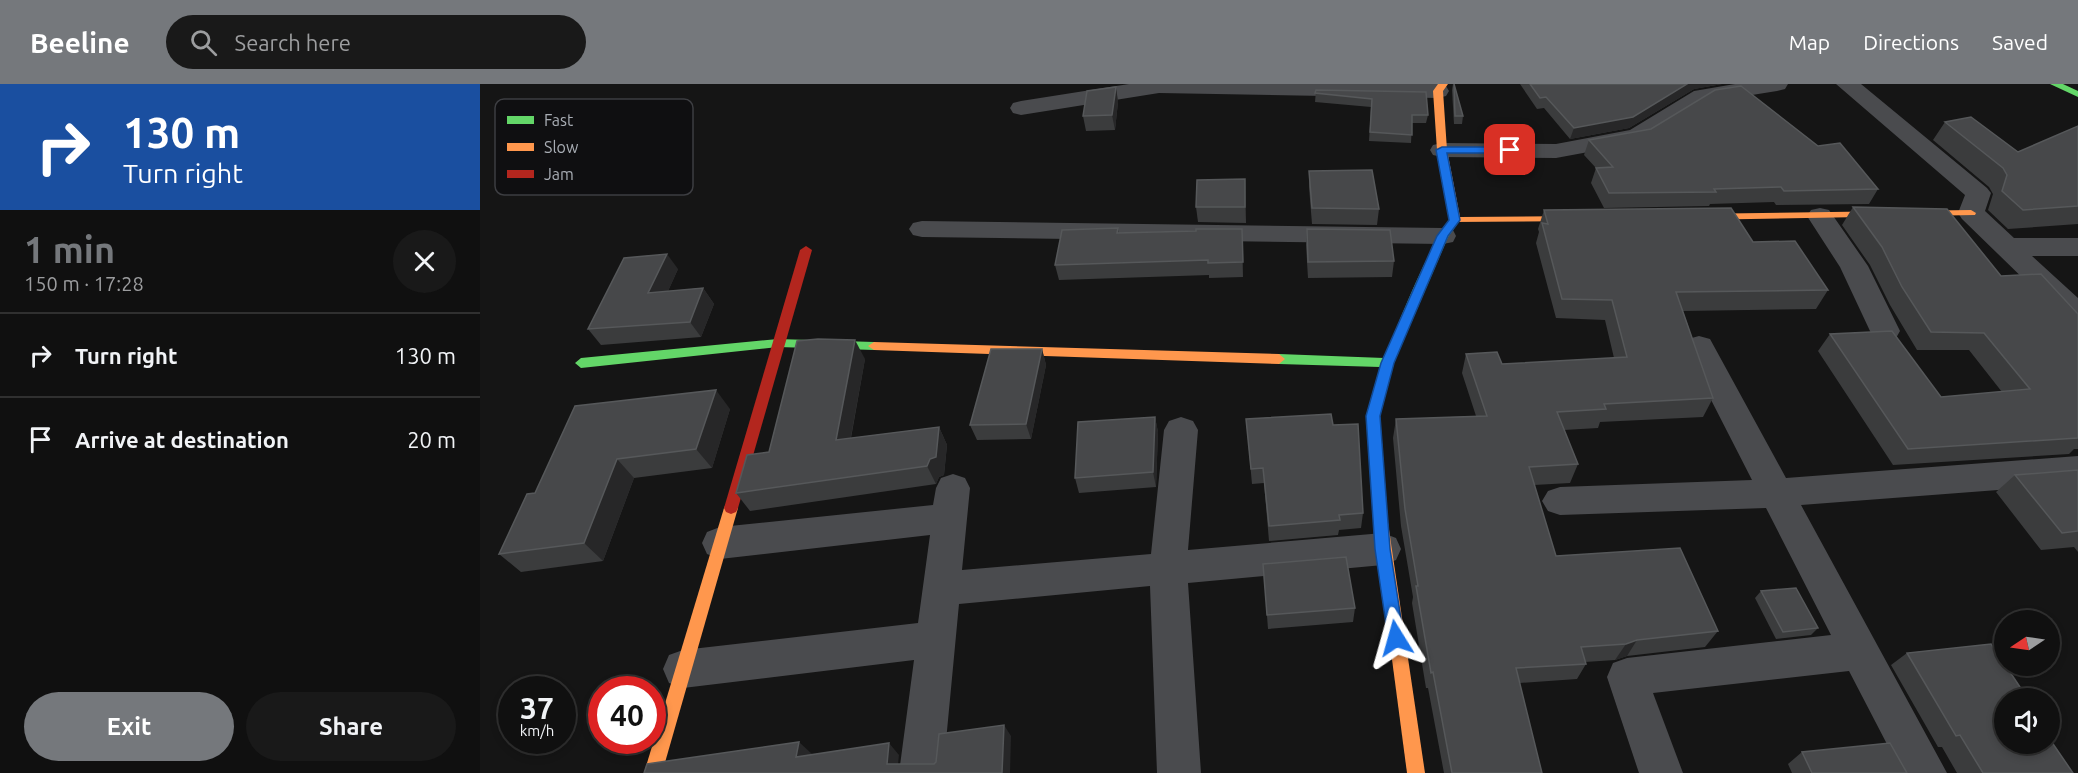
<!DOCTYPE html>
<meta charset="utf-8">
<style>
body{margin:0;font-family:Ubuntu,sans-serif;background:#191919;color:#f1f3f6;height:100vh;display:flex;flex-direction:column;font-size:22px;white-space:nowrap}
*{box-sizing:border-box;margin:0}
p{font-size:20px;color:#9c9d9f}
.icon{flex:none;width:33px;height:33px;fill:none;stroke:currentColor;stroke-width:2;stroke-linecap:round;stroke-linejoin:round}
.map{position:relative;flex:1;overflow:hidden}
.panel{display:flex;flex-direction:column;background:#101010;width:480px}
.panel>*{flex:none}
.top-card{background:#1a4fa0;color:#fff;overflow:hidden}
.needle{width:39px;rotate:257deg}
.buttons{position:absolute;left:1514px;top:526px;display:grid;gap:12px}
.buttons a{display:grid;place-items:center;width:66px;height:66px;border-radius:50%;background:#101010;box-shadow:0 3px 9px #0003,0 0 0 2px #303030;font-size:30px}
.speed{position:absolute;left:18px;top:592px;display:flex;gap:12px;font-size:30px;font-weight:700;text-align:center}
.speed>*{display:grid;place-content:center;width:78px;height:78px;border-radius:50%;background:#101010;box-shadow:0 3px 9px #0003,0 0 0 2px #303030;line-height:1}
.speed small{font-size:15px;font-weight:400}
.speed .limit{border:9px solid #d22;background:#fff;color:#111}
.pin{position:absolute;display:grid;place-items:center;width:51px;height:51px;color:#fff;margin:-26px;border-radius:12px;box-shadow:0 3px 9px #0006}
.me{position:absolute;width:66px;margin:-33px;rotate:352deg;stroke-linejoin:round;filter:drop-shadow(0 0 4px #0008)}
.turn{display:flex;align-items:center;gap:21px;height:126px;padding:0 24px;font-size:27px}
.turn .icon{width:78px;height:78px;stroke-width:2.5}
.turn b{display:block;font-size:42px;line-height:51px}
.round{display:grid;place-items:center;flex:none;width:63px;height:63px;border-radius:32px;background:#191919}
.head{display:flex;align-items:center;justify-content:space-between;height:102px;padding:0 24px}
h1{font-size:36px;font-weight:700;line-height:45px;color:#75787c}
.button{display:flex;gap:12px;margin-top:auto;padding:12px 24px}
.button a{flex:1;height:69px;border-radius:36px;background:#75787c;color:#fff;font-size:24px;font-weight:700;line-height:69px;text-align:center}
.button a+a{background:#191919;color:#f1f3f6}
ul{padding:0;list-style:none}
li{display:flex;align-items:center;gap:18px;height:84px;padding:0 24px;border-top:2px solid #303030}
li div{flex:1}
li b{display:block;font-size:22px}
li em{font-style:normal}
header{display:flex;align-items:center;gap:36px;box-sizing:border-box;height:84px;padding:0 30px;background:#75787c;color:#fff}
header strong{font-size:28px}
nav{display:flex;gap:33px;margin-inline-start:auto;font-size:21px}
.search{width:420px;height:54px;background:#191919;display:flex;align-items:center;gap:15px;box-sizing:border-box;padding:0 21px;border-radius:33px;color:#9c9d9f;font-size:22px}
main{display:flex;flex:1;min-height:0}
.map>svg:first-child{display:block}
</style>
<header>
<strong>Beeline</strong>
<div class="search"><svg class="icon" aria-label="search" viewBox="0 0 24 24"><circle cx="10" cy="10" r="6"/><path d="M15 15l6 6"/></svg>Search here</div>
<nav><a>Map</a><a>Directions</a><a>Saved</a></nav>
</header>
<main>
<section class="panel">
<div class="top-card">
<div class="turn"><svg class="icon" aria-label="right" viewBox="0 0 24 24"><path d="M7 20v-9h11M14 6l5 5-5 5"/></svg><div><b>130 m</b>Turn right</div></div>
</div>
<div class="head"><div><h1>1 min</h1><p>150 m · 17:28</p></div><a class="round"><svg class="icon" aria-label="close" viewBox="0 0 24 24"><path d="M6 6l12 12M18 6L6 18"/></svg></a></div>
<ul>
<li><svg class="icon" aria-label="right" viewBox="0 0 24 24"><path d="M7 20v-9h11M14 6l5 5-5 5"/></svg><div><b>Turn right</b></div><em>130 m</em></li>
<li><svg class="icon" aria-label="arrive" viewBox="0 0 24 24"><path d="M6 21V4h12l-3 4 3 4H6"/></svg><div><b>Arrive at destination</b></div><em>20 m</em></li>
</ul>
<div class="button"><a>Exit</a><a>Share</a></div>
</section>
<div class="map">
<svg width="1598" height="689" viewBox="0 0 1598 689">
<rect width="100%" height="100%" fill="#151515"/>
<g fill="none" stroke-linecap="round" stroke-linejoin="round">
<g fill="#4a4b4e" fill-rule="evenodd">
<polygon points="649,0 958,0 966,2 969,7 966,12 958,14 679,9 541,31 533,29 530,24 533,19 541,17"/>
<polygon points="1255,0 1308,0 1305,5 1297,7 1228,18 1165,57 1157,59 1076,74 962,73 953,71 950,66 953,61 962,59 1076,60 1150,46 1214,7"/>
<polygon points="1356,0 1381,0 1507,104 1511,109 1505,127 1534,154 1598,154 1598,172 1552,172 1598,214 1598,241 1588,238 1482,135 1478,129 1485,111"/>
<polygon points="1340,124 1349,126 1388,182 1420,247 1416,254 1405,257 1394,254 1390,247 1360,183 1327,132 1331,126"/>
<polygon points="442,137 963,144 973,146 976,152 973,158 963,160 442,153 433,151 429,145 433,139"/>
<polygon points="1219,252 1230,255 1306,394 1598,372 1598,400 1321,421 1467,689 1422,689 1369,587 1173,609 1203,689 1159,689 1127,593 1133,579 1147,574 1351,551 1286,424 1080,431 1068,427 1062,417 1068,407 1080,403 1272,396 1204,263 1208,255"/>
<polygon points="701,333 713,337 718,346 708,466 903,449 916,454 921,465 916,476 903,481 708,499 721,689 677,689 670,502 479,520 463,689 419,689 434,576 203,604 189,599 183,585 189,571 203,566 438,539 450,451 240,475 227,470 222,459 227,448 240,443 453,421 456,404 461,394 473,390 485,394 490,404 482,486 671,470 684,346 689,337"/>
</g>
<g fill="#63d668" fill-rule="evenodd">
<polygon points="1570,0 1583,0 1598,7 1598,13"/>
<path d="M975,133L980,136L968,153L914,279L900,332L908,439L906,443L901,445L896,443L894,439L886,332L900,283L799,280L793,275L799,270L904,274C914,251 957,139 975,133Z"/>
<polygon points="298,255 394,258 400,262 394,266 298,263 101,284 95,279 101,274"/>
</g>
<g fill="#ff974d" fill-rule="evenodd">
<polygon points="958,0 968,0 963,7 967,66 980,133 1105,132 1110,135 1109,137 971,138 957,66 953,7"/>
<polygon points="1491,126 1496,129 1495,131 1211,136 1206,133 1211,130"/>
<polygon points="394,258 799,270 805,275 799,280 394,266 388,262"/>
<polygon points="251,418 256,420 258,424 182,689 164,689 244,424 246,420"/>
<polygon points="901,433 906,435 908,439 945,689 927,689 894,439 896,435"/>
</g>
<polygon fill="#b3261e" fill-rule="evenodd" points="326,162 332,166 258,424 256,428 251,430 246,428 244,424 320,166"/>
</g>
<g fill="#3b3c3d">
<polygon points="973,0 983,32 982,40 974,40 972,6"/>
<polygon points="1040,0 1242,0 1214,5 1149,44 1090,55 1064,24 1057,25"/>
<polygon points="636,3 638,18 635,46 606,47 603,32"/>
<polygon points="836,6 946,8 948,31 946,39 932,39 931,59 889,57 891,23 835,18"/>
<polygon points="1465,38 1538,68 1598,42 1598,140 1528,145 1508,126 1513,110 1509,103 1453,56"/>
<polygon points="1109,56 1338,62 1398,105 1389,120 1296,121 1294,118 1230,120 1229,122 1124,124 1111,99 1116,84 1104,71"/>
<polygon points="829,87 899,125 897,141 832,140 829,103"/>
<polygon points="765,95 766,139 718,138 716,123"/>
<polygon points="1373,123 1521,192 1598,230 1598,365 1594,365 1589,370 1413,381 1338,267 1350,250 1461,313 1522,308 1489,266 1437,266 1410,221 1390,181 1362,141"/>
<polygon points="1064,126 1273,158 1348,206 1336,225 1203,227 1233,314 1223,333 1120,338 1118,344 1084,346 1098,380 1090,399 1054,401 1076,472 1238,547 1225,563 1147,572 1135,576 1105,578 1106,580 1097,595 1039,599 1062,689 964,689 948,604 946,604 932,519 933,513 921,442 913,354 916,335 996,332 982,289 986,270 1022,280 1134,274 1125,236 1076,234 1056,159 1059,148 1058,145"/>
<polygon points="638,144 639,149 762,145 763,193 729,194 729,191 579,196 575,181"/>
<polygon points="827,145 914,177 912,193 828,194 826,161"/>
<polygon points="198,185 188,207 223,204 234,220 221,253 121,261 108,245"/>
<polygon points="562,265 566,281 551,355 497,356 490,341"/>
<polygon points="385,275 371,354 459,343 467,361 464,391 459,393 456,400 270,427 256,409 289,368"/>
<polygon points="250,325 232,384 154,394 123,477 41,488 19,470 55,409"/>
<polygon points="675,333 678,348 676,403 599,409 595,394"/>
<polygon points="766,335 853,341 883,429 881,444 859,446 858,451 789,457 784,399 772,400"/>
<polygon points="1598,386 1598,468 1594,463 1561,466 1516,408 1535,391"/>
<polygon points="783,480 875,524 873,538 788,545"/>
<polygon points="1281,507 1338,544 1331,551 1296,555 1275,514"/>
<polygon points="1427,569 1524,615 1593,689 1477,689 1462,663 1458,663 1411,581"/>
<polygon points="1322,668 1427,689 1312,689 1308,680"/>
</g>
<g fill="#272728">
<polygon points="1207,0 1242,0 1214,5 1149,44 1090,55 1094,44"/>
<polygon points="636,3 638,18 635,46 632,31"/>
<polygon points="187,170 198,185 180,225 168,209"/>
<polygon points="223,204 234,220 221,253 210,238"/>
<polygon points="375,256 385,275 367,374 356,356"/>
<polygon points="562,265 566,281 551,355 546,340"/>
<polygon points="236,306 250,325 232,384 216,365"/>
<polygon points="675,333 678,348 676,403 673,388"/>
<polygon points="459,343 467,361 464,391 459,393 456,400 447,382 450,375"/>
<polygon points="137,375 154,394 123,477 104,459"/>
<polygon points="1157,556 1147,572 1135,576 1146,560"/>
<polygon points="524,641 531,652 530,689 522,689"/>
<polygon points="319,658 332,670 329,684 316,673"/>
<polygon points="409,659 419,671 417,689 407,680"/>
</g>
<g fill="#47484a" stroke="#56585a" stroke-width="1.5">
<polygon points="974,0 983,32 975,32"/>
<polygon points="1050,0 1207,0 1153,33 1094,44 1066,13 1060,14"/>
<polygon points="1261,2 1338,62 1360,59 1398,105 1304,107 1301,103 1234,105 1236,108 1129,109 1116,84 1133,83 1109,56 1171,45 1235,6"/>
<polygon points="636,3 632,31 603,32 607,7"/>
<polygon points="836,6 946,8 948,31 932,31 932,51 890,48 892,15 835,9"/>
<polygon points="1491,33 1538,68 1598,42 1598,122 1543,126 1522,107 1527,91 1523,84 1465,38"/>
<polygon points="892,86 899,125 832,124 829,87"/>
<polygon points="765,95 765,123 716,123 717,96"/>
<polygon points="1373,123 1467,125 1521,192 1561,190 1598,230 1598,354 1428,365 1350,250 1412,247 1461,313 1550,305 1504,249 1451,248 1422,203 1402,163"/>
<polygon points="1251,124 1273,158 1315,157 1348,206 1196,208 1233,314 1124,320 1126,325 1077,328 1098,380 1049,383 1076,472 1200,464 1238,547 1157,556 1146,560 1101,563 1106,580 1036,584 1062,689 972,689 953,588 951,589 936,502 938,502 925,425 916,335 1007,332 986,270 1017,268 1022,280 1147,273 1132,216 1082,215 1062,139 1068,140 1064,126"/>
<polygon points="638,144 637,149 716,147 716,145 762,145 763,178 728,179 728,176 575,181 582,146"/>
<polygon points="827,145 910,146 914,177 828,178"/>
<polygon points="187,170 168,209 223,204 210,238 108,245 144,174"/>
<polygon points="338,255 375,256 356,356 459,343 456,373 450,375 447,382 256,409 267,371 289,368 317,257"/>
<polygon points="511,265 562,265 546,340 490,341"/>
<polygon points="236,306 216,365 137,375 104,459 19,470 47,410 55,409 95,322"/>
<polygon points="851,330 853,341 878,340 883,429 859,431 860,436 789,442 783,384 771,385 766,335"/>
<polygon points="675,333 673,388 595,394 598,338"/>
<polygon points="1598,386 1598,447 1582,449 1535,391"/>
<polygon points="866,473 875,524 787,531 783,480"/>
<polygon points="1316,504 1338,544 1303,548 1281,507"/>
<polygon points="1511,560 1524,579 1524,582 1526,582 1548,615 1524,615 1524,660 1569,660 1569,654 1593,689 1503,689 1480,651 1476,652 1427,569"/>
<polygon points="524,641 522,689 164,689 167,680 319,658 316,673 409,659 407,680 454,680 456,678 459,650"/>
<polygon points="1410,659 1427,689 1332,689 1322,668"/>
</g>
<polygon fill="#1a73e8" stroke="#114b97" stroke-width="1.5" points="962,63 1030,63 1035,66 1030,69 967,69 980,136 968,152 914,279 900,332 910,465 924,554 922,560 916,562 910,560 908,554 895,465 886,332 901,279 957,152 969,136 956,66"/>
<rect x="15" y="15" width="198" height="96" rx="9" fill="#0f0f11" stroke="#3d3e42" stroke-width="1.5"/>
<rect x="27" y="32" width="27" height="8" fill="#63d668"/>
<rect x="27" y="59" width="27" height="8" fill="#ff974d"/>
<rect x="27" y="86" width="27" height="8" fill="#b3261e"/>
<g font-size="16" fill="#a8adb4">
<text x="64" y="42">Fast</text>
<text x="64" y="69">Slow</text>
<text x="64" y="96">Jam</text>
</g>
</svg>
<div class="buttons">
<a><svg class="needle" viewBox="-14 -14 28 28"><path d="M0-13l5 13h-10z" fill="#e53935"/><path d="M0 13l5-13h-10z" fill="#9c9d9f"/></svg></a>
<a><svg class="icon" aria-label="sound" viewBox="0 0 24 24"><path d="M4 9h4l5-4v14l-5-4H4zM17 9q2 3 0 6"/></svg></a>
</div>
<div class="speed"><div>37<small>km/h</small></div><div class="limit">40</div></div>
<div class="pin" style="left:1030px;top:66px;background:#d93025"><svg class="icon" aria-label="arrive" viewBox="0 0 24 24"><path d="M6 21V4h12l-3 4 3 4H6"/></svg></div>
<svg class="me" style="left:916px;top:554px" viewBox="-20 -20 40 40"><path d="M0-17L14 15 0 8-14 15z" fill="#1a73e8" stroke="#fff" stroke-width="4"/></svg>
</div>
</main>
